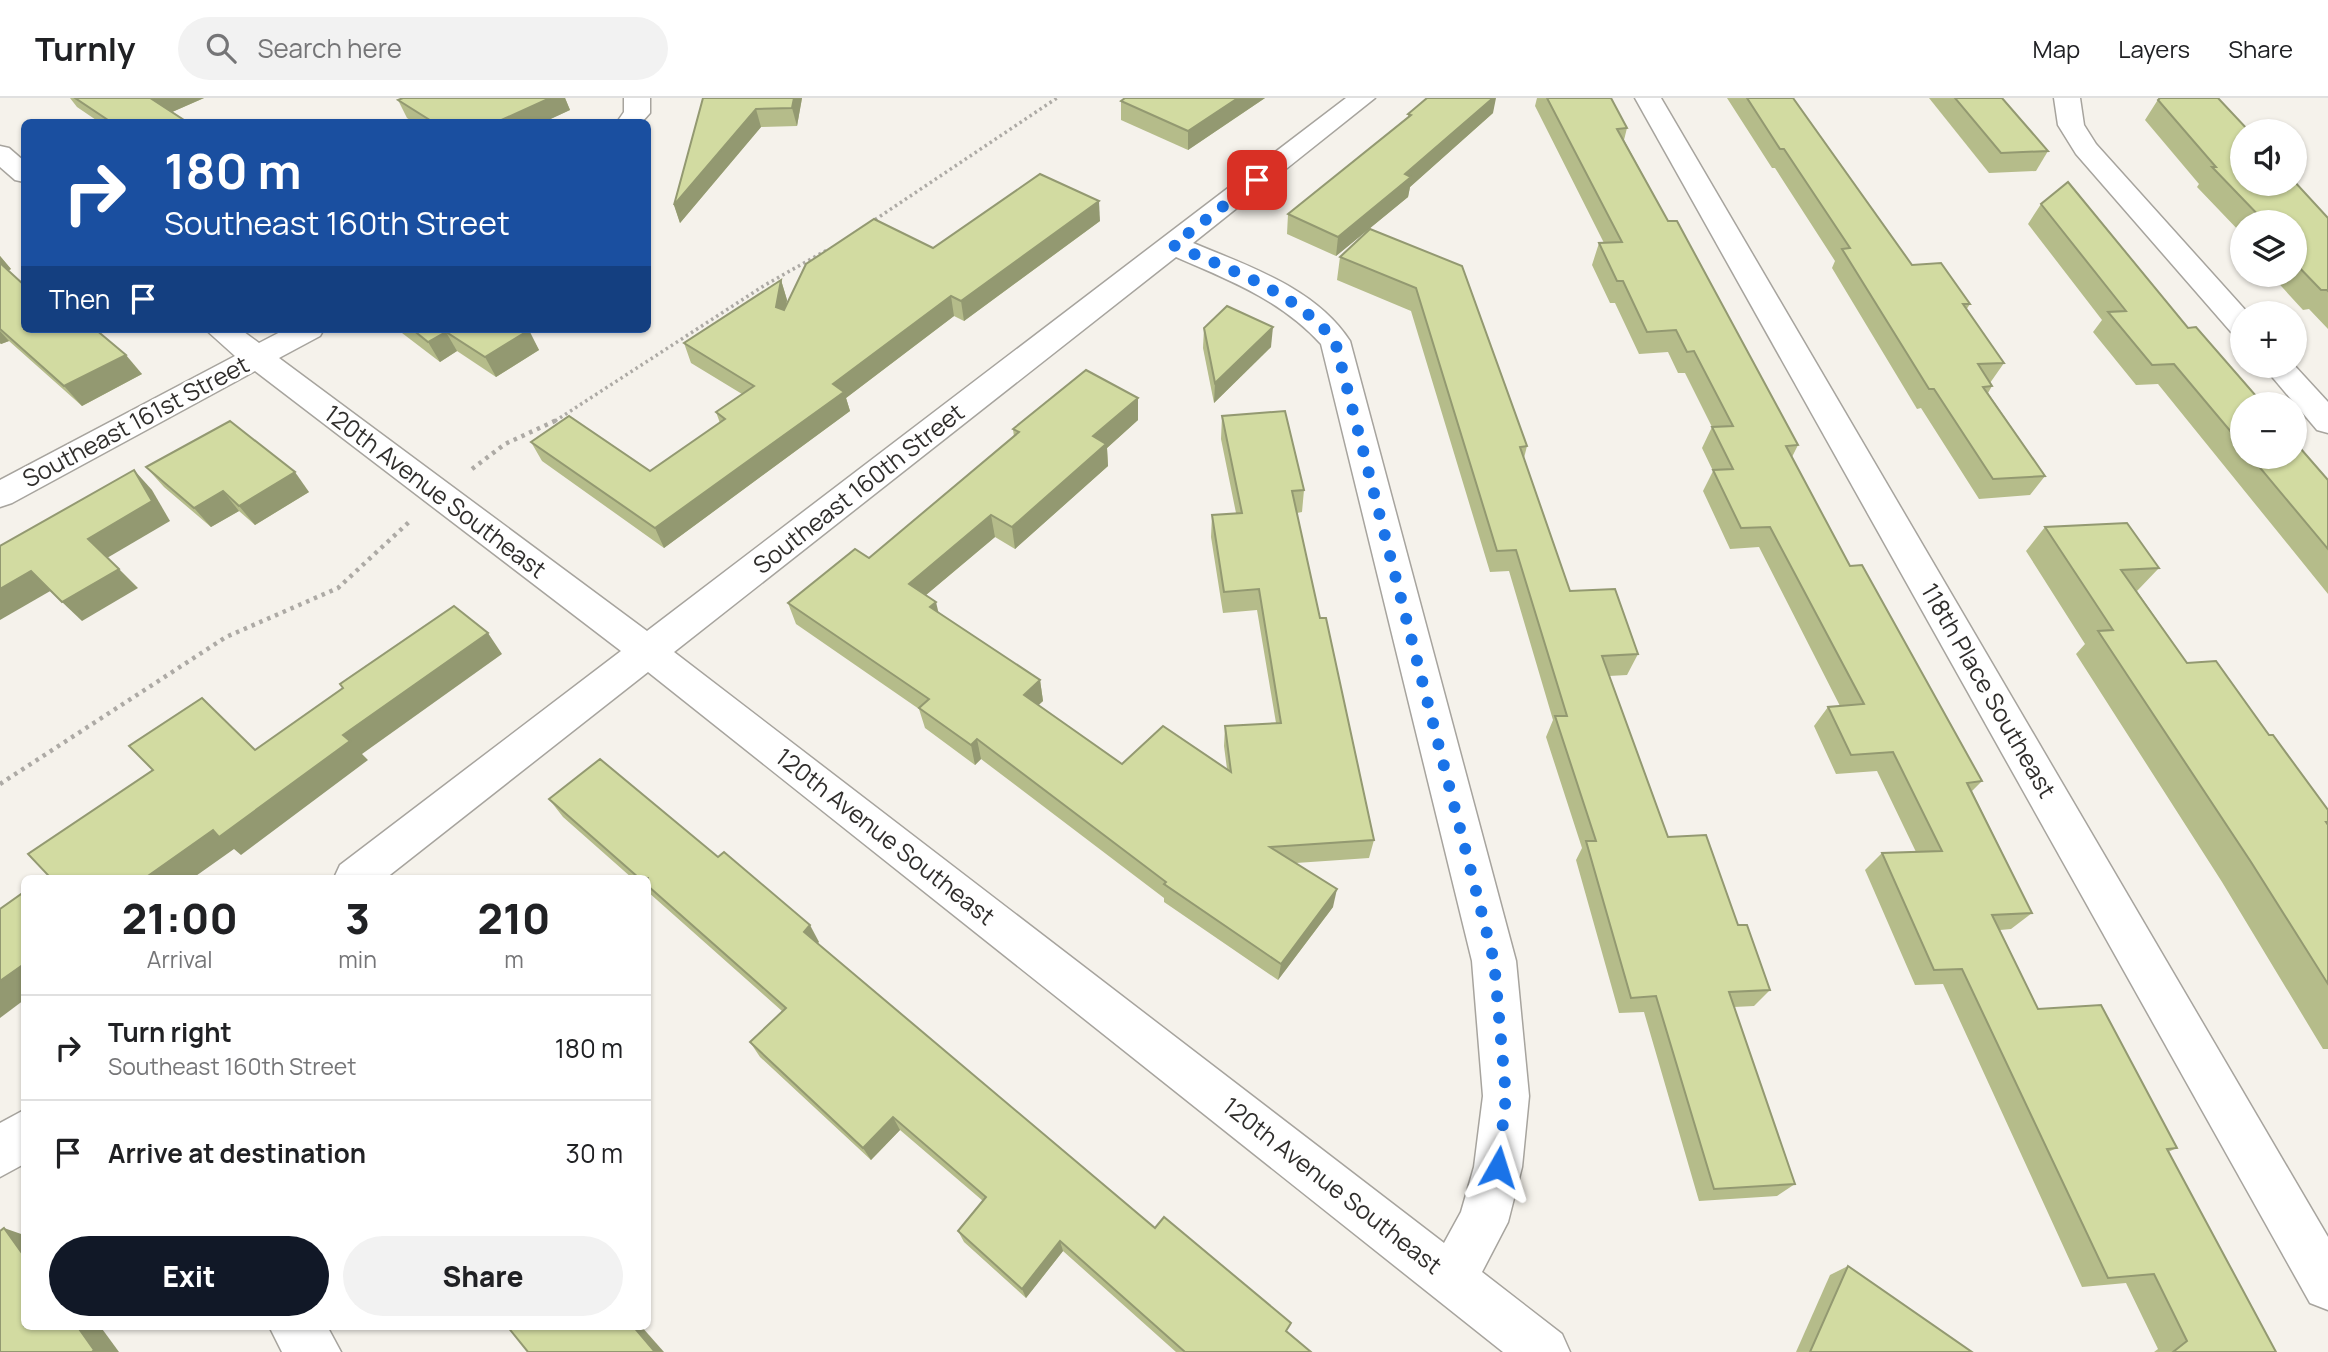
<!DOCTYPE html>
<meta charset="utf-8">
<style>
body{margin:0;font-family:Manrope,sans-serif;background:#f2f2f2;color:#202124;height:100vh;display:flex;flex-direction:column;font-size:26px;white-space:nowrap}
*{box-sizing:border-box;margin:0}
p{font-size:23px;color:#757577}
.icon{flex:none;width:38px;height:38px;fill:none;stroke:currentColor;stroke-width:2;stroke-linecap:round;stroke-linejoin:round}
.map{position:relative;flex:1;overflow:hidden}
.drawer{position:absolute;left:21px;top:777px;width:630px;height:455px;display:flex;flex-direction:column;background:#fff;border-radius:10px;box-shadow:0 2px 5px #0004}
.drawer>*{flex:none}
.hud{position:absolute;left:21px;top:21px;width:630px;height:214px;border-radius:10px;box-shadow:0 2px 5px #0004;background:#1a4fa0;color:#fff;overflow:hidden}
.controls{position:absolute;left:2230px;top:21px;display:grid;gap:14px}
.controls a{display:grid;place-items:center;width:77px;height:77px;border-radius:50%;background:#fff;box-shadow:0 2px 5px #0004;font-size:35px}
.pin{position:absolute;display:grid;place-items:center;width:60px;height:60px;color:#fff;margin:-30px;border-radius:14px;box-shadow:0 4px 10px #0006}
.me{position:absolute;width:77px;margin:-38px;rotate:6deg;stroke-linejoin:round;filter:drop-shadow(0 0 5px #0008)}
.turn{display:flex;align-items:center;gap:24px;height:147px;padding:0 28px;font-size:32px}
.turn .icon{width:91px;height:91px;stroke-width:2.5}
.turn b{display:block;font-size:49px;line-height:60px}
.then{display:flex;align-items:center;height:66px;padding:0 28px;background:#0003;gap:14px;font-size:26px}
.eta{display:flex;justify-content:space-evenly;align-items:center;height:119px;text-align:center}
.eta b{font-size:42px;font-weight:800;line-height:49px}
.primary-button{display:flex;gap:14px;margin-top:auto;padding:14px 28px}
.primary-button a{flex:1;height:80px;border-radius:42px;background:#111827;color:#fff;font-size:28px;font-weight:800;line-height:80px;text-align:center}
.primary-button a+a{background:#f2f2f2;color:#202124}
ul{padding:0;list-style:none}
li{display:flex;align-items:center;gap:21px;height:105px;padding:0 28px;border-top:2px solid #e0e0e0}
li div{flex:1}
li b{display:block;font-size:26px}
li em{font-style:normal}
header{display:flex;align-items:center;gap:42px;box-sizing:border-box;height:98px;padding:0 35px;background:#fff;border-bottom:2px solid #e0e0e0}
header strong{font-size:33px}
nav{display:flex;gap:38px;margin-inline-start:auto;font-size:24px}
.search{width:490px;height:63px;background:#f2f2f2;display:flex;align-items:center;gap:18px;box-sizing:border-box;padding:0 24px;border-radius:38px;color:#757577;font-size:26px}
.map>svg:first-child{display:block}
</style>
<header>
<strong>Turnly</strong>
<div class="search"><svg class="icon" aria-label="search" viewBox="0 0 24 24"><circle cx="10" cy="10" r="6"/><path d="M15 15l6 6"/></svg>Search here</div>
<nav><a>Map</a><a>Layers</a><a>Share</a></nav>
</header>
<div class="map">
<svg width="2328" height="1254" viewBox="0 0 2328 1254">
<rect width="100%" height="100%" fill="#f5f2eb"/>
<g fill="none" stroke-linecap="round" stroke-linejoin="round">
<g stroke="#a7a49e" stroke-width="3">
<g id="minor">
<polygon points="624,0 650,0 650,15 642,24 617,24 624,14"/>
<path d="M1346,0H1375L1193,145C1248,168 1316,190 1350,243L1516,863L1529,998L1522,1069L1508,1124L1482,1174L1562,1236L1570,1254H1503L648,574L386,780H334L340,767L621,553L255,273L12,405L0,409V382L235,258L205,231H240L259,245L286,231H324L320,238L279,260L647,533ZM1176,159C1229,182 1281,202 1321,246L1472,863L1483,998L1474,1069L1461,1114L1444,1145L674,554Z"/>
<polygon points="1635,0 1661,0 2328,1139 2328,1212 2310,1205"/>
<polygon points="2054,0 2080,0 2084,27 2096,46 2248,215 2242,215 2242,236 2231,234 2076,56 2058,27"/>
<polygon points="0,48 9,50 24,63 24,84 15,82 0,69"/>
<polygon points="2294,267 2328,304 2328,335 2317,332 2263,268"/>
<polygon points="24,1012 24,1066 0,1079 0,1025"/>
<polygon points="269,1228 327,1228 341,1254 282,1254"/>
</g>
</g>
<g stroke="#adaaa5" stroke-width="3.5" stroke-dasharray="2.5 3.5" stroke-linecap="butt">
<polyline points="870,125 1057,0"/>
<polyline points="555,323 765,187 827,152"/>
</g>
<g stroke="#adaaa5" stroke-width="4.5" stroke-dasharray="3.5 5" stroke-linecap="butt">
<polyline points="472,371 505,346 559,321"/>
<polyline points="0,686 226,539 338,490 409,424"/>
</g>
<use href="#minor" fill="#fff" fill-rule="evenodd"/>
</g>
<g fill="#b5bc8a">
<polygon points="70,0 204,0 172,14 187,24 99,24 77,9"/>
<polygon points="403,0 565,0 570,12 544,24 413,24 407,20 398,2"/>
<polygon points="703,0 802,0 797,28 761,29 680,125 674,107"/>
<polygon points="1125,0 1265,0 1188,52 1121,22 1121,3"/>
<polygon points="1537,0 1611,0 1627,30 1624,42 1668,123 1798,347 1792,359 1850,468 1982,683 1972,693 2032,815 2011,831 2000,832 2038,911 2177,1050 2168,1054 2276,1254 2154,1254 2158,1251 2126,1185 2082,1189 1943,886 1915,887 1865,772 1882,755 1916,754 1877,673 1836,676 1814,628 1828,609 1840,608 1759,449 1730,451 1703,393 1713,373 1702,350 1712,329 1685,275 1678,275 1668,254 1639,256 1615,205 1610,205 1592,167 1599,145 1604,145 1535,8"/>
<polygon points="1727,0 1793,0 1912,167 1970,206 1966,212 2004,265 1990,285 1992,288 1988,295 2045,378 2030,397 1979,401 1921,310 1917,311 1832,170 1835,163 1775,70 1772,70"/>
<polygon points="1929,0 2002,0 2048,53 2036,73 1989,75"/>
<polygon points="2159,0 2328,120 2328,231 2309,211 2303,212 2271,177 2294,177 2294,124 2242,124 2242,136 2197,89 2199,86 2145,22"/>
<polygon points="1493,15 1410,89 1408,99 1336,158 1287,136 1288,116 1408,20 1408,16"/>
<polygon points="2041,106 2242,306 2242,359 2294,359 2328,382 2328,496 2158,286 2136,287 2093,234 2102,222 2028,126"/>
<polygon points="1100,123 964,223 954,218 846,300 850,313 664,450 542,363 531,344 650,373 720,325 716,314 742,296 691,265 684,245 781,182 787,202 786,208 933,150"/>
<polygon points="0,158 11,171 8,173 24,231 142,276 82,308 9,243 1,246 0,245"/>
<polygon points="1340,159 1462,168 1527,348 1524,360 1570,493 1638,556 1627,577 1609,578 1668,739 1738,827 1770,892 1754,908 1734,909 1795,1086 1777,1098 1699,1103 1644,914 1619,915 1576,762 1582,750 1546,639 1553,622 1509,473 1490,474 1411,213 1337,182"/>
<polygon points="1204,230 1271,249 1214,305 1203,250"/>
<polygon points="400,231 527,231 539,252 496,279 457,253 440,264 402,235"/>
<polygon points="1138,300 1138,322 1107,350 1108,368 1015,451 995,439 926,497 938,514 1040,582 1043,603 1038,607 1122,666 1227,671 1224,648 1225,628 1276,625 1257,512 1223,515 1211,439 1212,417 1236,415 1221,341 1222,318 1304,392 1302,414 1297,415 1320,520 1374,742 1369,760 1296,765 1333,809 1278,882 1164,804 1164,800 981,661 975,667 925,630 919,611 796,526 788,505 869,460 1014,339 1013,331"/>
<polygon points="146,369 309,394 255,427 239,413 211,429 164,389"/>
<polygon points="2045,429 2159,470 2137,493 2187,565 2269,637 2328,712 2328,951 2323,951 2222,784 2076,556 2085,546 2026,453"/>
<polygon points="549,701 819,844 817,845 1155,1130 1287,1234 1311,1254 1176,1254 1063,1153 1026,1200 964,1144 958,1133 983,1103 900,1032 871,1062 760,959 750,944 782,913 648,794 648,780 632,780 563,719"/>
<polygon points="1848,1168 1972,1254 1796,1254 1830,1177"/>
</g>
<g fill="#939971">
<polygon points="154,0 204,0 163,18 152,1"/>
<polygon points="550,0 565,0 570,12 544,24 497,24"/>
<polygon points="794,0 802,0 797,28 792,10"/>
<polygon points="1238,0 1265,0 1188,52 1188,33"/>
<polygon points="1493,0 1496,0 1493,15 1410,89 1408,99 1336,158 1338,139 1405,76"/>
<polygon points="756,11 761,29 680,125 674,107"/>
<polygon points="1099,103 1100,123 964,223 961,203"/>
<polygon points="0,158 11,171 5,174 0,168"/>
<polygon points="781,182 787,202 782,229 776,209"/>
<polygon points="951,198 954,218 846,300 850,313 664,450 655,430 833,286"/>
<polygon points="1273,229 1271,249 1214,305 1215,285"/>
<polygon points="529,232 539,252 496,279 485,259"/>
<polygon points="0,233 9,243 1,246 0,245"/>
<polygon points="446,234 457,253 440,264 428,244"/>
<polygon points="126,257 142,276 82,308 64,288"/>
<polygon points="1138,300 1138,322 1107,350 1108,368 1015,451 1012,429 1093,338"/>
<polygon points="134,372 152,392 170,423 107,460 88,441"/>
<polygon points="295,374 309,394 255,427 239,408"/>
<polygon points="223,393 239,413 211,429 194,410"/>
<polygon points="991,417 995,439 914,507 909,486"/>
<polygon points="119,471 138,490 82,523 62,504"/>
<polygon points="31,473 52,492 0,522 0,491"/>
<polygon points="936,504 941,525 930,509"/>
<polygon points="488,535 502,556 362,656 368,662 241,757 234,751 193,780 145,780 343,637"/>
<polygon points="1040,582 1043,603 1028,617 1024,597"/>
<polygon points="977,641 981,661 975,667 971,647"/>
<polygon points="1337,791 1333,809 1278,882 1281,866"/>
<polygon points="810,827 819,844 812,850 804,834"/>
<polygon points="24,866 24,902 0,920 0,883"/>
<polygon points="893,1019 900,1032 871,1062 863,1050"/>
<polygon points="4,1130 24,1137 24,1158"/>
<polygon points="1060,1143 1063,1153 1026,1200 1022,1191"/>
<polygon points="77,1228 100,1228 119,1254 92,1254"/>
<polygon points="633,1228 641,1228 664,1254 655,1254"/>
</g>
<g fill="#d2dba1" stroke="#939971" stroke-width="2">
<polygon points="75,0 154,0 152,1 187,24 111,24"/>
<polygon points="403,0 550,0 497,24 433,24 398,2"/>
<polygon points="703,0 794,0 792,10 756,11 674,107"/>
<polygon points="1125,0 1238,0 1188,33 1121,3"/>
<polygon points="1427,0 1493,0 1405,76 1411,79 1338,139 1288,116 1411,17 1408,16"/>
<polygon points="1547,0 1611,0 1627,30 1617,31 1668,123 1677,123 1798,347 1786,348 1850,468 1862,467 1982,683 1967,685 2032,815 1992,817 2038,911 2101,907 2177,1050 2167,1051 2276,1254 2173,1254 2187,1243 2154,1176 2108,1180 1962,871 1934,872 1882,755 1942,753 1893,654 1851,657 1828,609 1864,606 1770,429 1741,430 1713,372 1733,371 1712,329 1733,328 1694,253 1687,254 1676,232 1647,234 1623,183 1617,183 1599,145 1622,144"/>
<polygon points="1747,0 1793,0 1912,167 1941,165 1970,206 1963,206 2004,265 1978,266 1992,288 1983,289 2045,378 1993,381 1934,291 1929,291 1842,151 1850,150 1784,51 1780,51"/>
<polygon points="1955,0 2002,0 2048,53 2001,55"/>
<polygon points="2160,0 2218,0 2249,33 2242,33 2242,86 2294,86 2294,83 2328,120 2328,193 2327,192 2321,192 2294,164 2294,124 2265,124 2212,69 2216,69 2158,2"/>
<polygon points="1040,76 1099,103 961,203 951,198 833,286 844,294 655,430 531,344 569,318 650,373 725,321 716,314 754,288 684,245 781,182 776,209 784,212 806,166 874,121 933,150"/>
<polygon points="2068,84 2188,230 2196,229 2263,306 2242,306 2242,347 2174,266 2152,267 2108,214 2126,213 2041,106"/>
<polygon points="1370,131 1462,168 1527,348 1520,349 1570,493 1615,491 1638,556 1602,558 1668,739 1706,737 1738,827 1747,827 1770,892 1729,894 1795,1086 1714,1091 1656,898 1631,900 1586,743 1596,743 1555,618 1567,618 1516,452 1497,453 1416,190 1340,159"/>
<polygon points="0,165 24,187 24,231 95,231 126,257 64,288 0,231"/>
<polygon points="1227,208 1273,229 1215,285 1204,230"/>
<polygon points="412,231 526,231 529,232 485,259 446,234 428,244"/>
<polygon points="1086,272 1138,300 1093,338 1106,346 1012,429 991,417 909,486 936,504 930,509 1040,582 1024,597 1122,666 1163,628 1231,674 1225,628 1281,625 1259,491 1224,494 1212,417 1242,415 1222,318 1285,313 1304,392 1292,393 1320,520 1326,520 1374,742 1270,749 1337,791 1281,866 1164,786 1166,784 977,641 971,647 919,610 929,601 788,505 855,451 869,460 1019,334 1013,331"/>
<polygon points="230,323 295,374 239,408 223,393 194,410 146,369"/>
<polygon points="2294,343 2328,382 2328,451 2251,359 2294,359"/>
<polygon points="134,372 152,403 88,441 119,471 62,504 31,473 0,491 0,448"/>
<polygon points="2127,425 2159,470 2121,472 2187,565 2216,563 2269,637 2273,637 2328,712 2328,724 2326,724 2328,727 2328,886 2251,764 2098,533 2113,532 2045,429"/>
<polygon points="454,508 488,535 343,637 350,643 219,739 213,732 145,780 44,780 48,777 28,756 153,672 129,648 202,600 255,652 343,590 340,586"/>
<polygon points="600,661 718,759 724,754 810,827 804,834 1155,1130 1164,1119 1291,1225 1286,1233 1311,1254 1185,1254 1060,1143 1022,1191 958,1133 986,1099 893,1019 863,1050 750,944 786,910 648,788 648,780 639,780 549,701"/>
<polygon points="24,794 24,866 0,883 0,811"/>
<polygon points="4,1130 24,1158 24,1228 77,1228 94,1252 92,1254 0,1254 0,1133"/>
<polygon points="1848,1168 1972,1254 1810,1254"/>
<polygon points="507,1228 633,1228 655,1254 528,1254"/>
</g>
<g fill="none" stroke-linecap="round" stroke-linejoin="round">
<path stroke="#1a73e8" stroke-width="12" stroke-dasharray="0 21.6" d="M1257,82L1173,147C1232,173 1293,192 1335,243L1494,863L1506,998L1498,1069"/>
</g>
<g text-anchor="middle" stroke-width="6" stroke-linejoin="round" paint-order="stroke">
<g font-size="24" fill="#302e2c" stroke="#fff">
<text transform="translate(136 324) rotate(-28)" y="8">Southeast 161st Street</text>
<text transform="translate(859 391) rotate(-38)" y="8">Southeast 160th Street</text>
<text transform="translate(435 394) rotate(37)" y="8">120th Avenue Southeast</text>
<text transform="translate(1988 593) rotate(60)" y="8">118th Place Southeast</text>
<text transform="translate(885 739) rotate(38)" y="8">120th Avenue Southeast</text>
<text transform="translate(1332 1088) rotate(38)" y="8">120th Avenue Southeast</text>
</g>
</g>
</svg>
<div class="controls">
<a><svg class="icon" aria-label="sound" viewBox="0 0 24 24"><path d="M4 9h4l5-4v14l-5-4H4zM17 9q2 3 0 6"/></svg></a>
<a><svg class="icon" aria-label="layers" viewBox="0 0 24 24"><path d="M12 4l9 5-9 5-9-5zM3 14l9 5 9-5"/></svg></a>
<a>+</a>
<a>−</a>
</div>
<div class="pin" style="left:1257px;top:82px;background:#d93025"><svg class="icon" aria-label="arrive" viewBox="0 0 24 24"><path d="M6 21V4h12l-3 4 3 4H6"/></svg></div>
<svg class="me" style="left:1498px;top:1069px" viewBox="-20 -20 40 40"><path d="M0-17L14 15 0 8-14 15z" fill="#1a73e8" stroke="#fff" stroke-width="4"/></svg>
<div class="hud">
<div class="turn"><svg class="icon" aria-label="right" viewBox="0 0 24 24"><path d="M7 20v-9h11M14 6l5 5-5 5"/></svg><div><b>180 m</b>Southeast 160th Street</div></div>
<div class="then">Then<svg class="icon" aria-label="arrive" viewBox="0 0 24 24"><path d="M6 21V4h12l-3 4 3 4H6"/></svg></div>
</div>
<section class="drawer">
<div class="eta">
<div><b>21:00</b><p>Arrival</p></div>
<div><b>3</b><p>min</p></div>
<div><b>210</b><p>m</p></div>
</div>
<ul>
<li><svg class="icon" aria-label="right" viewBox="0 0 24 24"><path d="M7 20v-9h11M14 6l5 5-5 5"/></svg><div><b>Turn right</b><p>Southeast 160th Street</p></div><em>180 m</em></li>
<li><svg class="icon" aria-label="arrive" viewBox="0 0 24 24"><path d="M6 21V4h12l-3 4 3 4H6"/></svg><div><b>Arrive at destination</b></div><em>30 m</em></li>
</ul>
<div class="primary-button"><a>Exit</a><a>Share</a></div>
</section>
</div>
